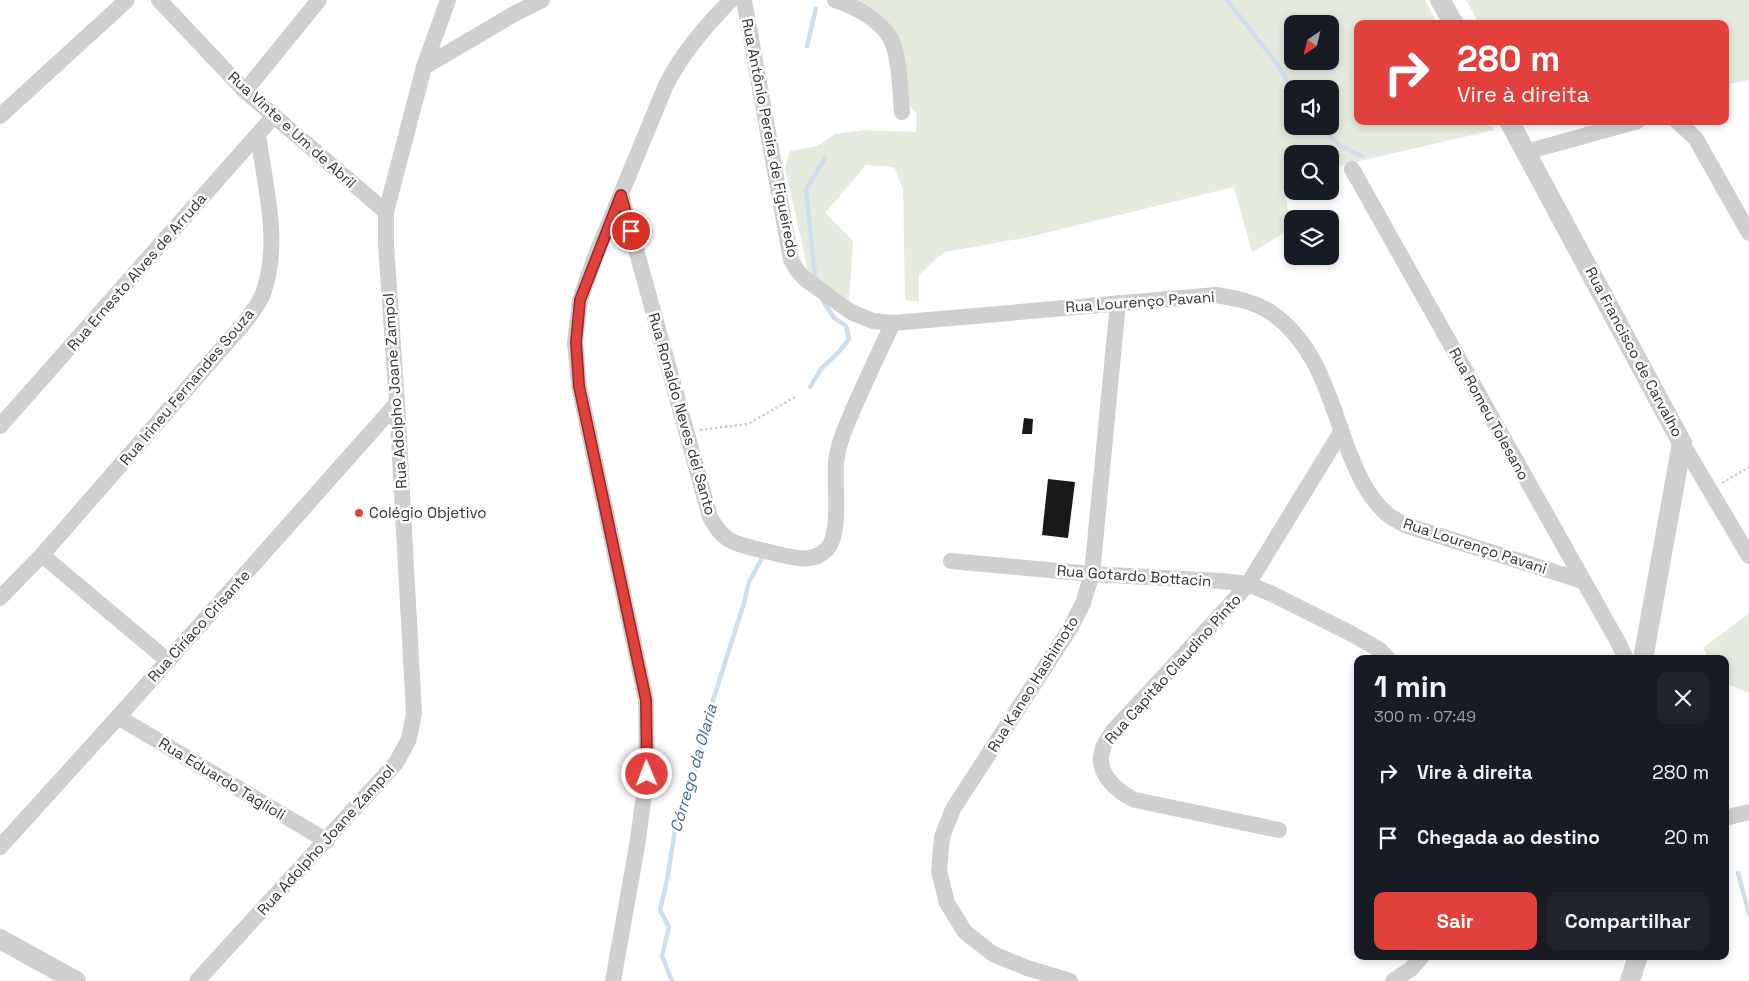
<!DOCTYPE html>
<html lang="pt">
<meta charset="utf-8">
<style>
body{margin:0;font-family:"Space Grotesk",sans-serif;background:#20242c;color:#f1f3f6;height:100vh;display:flex;flex-direction:column;font-size:19px;white-space:nowrap}
*{box-sizing:border-box;margin:0}
p{font-size:16px;color:#9ea1a6}
.icon{flex:none;width:28px;height:28px;fill:none;stroke:currentColor;stroke-width:2;stroke-linecap:round;stroke-linejoin:round}
.map{position:relative;flex:1;overflow:hidden}
.side{position:absolute;left:1354px;top:655px;width:375px;height:305px;display:flex;flex-direction:column;background:#171b24;border-radius:10px;box-shadow:0 2px 8px #0003}
.side>*{flex:none}
.guide{position:absolute;left:1354px;top:20px;width:375px;height:105px;border-radius:10px;box-shadow:0 2px 8px #0003;background:#e1403c;color:#fff;overflow:hidden}
.needle{width:32px;rotate:215deg}
.tools{position:absolute;left:1284px;top:15px;display:grid;gap:10px}
.tools a{display:grid;place-items:center;width:55px;height:55px;border-radius:10px;background:#171b24;box-shadow:0 2px 8px #0003;font-size:25px}
.pin{position:absolute;display:grid;place-items:center;width:42px;height:42px;color:#fff;margin:-21px;border:2px solid #fff;border-radius:50%;box-shadow:0 1px 5px #0007}
.me{position:absolute;width:55px;margin:-28px;rotate:359deg;stroke-linejoin:round;filter:drop-shadow(0 0 4px #0008)}
.turn{display:flex;align-items:center;gap:18px;height:105px;padding:0 20px;font-size:22px}
.turn .icon{width:65px;height:65px;stroke-width:2.5}
.turn b{display:block;font-size:35px;line-height:42px}
.round{display:grid;place-items:center;flex:none;width:52px;height:52px;border-radius:10px;background:#20242c}
.head{display:flex;align-items:center;justify-content:space-between;height:85px;padding:0 20px}
h1{font-size:30px;font-weight:600;line-height:38px}
.button{display:flex;gap:10px;margin-top:auto;padding:10px 20px}
.button a{flex:1;height:58px;border-radius:10px;background:#e1403c;color:#fff;font-size:20px;font-weight:600;line-height:58px;text-align:center}
.button a+a{background:#20242c;color:#f1f3f6}
ul{padding:0;list-style:none}
li{display:flex;align-items:center;gap:15px;height:65px;padding:0 20px}
li div{flex:1}
li b{display:block;font-size:19px}
li em{font-style:normal}
.map>svg:first-child{display:block}
</style>
<div class="map">
<svg width="1749" height="981" viewBox="0 0 1749 981">
<rect width="100%" height="100%" fill="#fff"/>
<g fill="#e4ebde" fill-rule="evenodd">
<path d="M850,0H1425L1437,24H1358V121H1489L1494,130L1334,167L1330,170V154H1292V191H1295L1286,197L1291,229L1252,252L1234,187L1029,237L944,252L919,275V302L905,300L903,189L894,167L866,165L825,213L853,241L849,300L809,275L785,168L790,151L817,146L835,134L864,130L916,132V112L905,102L895,35ZM1292,24H1330V61H1292ZM1292,89H1330V126H1292Z"/>
<polygon points="1466,0 1749,0 1749,80 1725,85 1725,24 1479,24"/>
<polygon points="1749,613 1749,693 1725,683 1725,659 1709,659 1703,648"/>
</g>
<g fill="none" stroke-linecap="round" stroke-linejoin="round">
<g stroke="#cedeec" stroke-width="4.5">
<polyline points="1227,0 1278,65 1292,89"/>
<polyline points="807,46 816,8"/>
<polyline points="1320,126 1340,146 1362,156"/>
<polyline points="817,280 815,276 806,189 825,158"/>
<polyline points="810,387 821,369 838,353 849,339 846,326 834,318 823,301"/>
<polyline points="1738,873 1749,914"/>
<polyline points="672,981 662,956 669,927 660,910 667,880 675,830 696,769 707,719 744,603 749,582 762,558"/>
</g>
</g>
<g fill="#191919">
<polygon points="1024,418 1033,419 1032,434 1022,434"/>
<polygon points="1048,479 1075,482 1068,538 1042,535"/>
</g>
<g fill="none" stroke-linecap="round" stroke-linejoin="round">
<g stroke="#ccc" stroke-width="2.5" stroke-dasharray="2.5 2.5" stroke-linecap="butt">
<polyline points="700,430 748,424 795,397"/>
<polyline points="1722,483 1749,467"/>
</g>
<g stroke="#cfcfcf" stroke-width="16">
<polyline points="159,0 245,91 386,212"/>
<path d="M744,0L791,260L797,270L805,279L851,312L873,321L893,323L1216,295C1235,298 1257,302 1273,314C1319,347 1330,402 1349,452C1358,474 1367,496 1386,513C1391,518 1399,521 1405,525L1583,581"/>
<path d="M835,0C855,6 880,20 891,39C900,58 900,91 902,112"/>
<polyline points="424,67 514,14 542,0"/>
<polyline points="245,91 319,0"/>
<polyline points="0,116 127,0"/>
<polyline points="1677,121 1696,139 1749,233"/>
<polyline points="1526,152 1638,121"/>
<polyline points="1352,169 1618,642 1626,659"/>
<path d="M621,195L710,517C724,544 737,544 765,551C785,555 810,566 826,550C842,536 834,483 836,461C839,439 850,417 859,396C870,372 881,348 893,323"/>
<polyline points="0,426 273,117"/>
<polyline points="1682,443 1749,556"/>
<polyline points="42,555 168,661"/>
<polyline points="951,561 1092,574 1221,581 1248,584 1272,594 1352,634 1380,650 1388,659"/>
<path d="M0,598L42,555L245,322C251,314 258,305 262,296C282,245 265,187 258,135"/>
<polyline points="118,717 327,841"/>
<polyline points="1725,818 1749,812"/>
<path d="M1279,830L1135,800C1116,791 1094,772 1103,748C1105,742 1110,736 1113,731L1228,607L1248,584L1341,432"/>
<polyline points="0,847 118,717 397,403"/>
<polyline points="197,981 396,763 409,739 414,713 397,403 386,244 386,212 424,67 448,0"/>
<path d="M613,981L637,846L647,773L646,700L579,386L575,342L580,300L595,257L666,85C683,52 705,27 731,0"/>
<polyline points="1070,981 1027,968 993,954 965,932 947,903 939,871 942,837 953,809 1071,627 1083,603 1092,574 1118,303"/>
<polyline points="1393,981 1411,969 1422,956"/>
</g>
<g stroke="#cfcfcf" stroke-width="20">
<polyline points="1440,0 1454,24"/>
<polyline points="1509,121 1682,443 1643,659"/>
<polyline points="0,939 76,981"/>
<polyline points="1630,981 1638,956"/>
</g>
</g>
<g fill="none" stroke-linecap="round" stroke-linejoin="round">
<g stroke="#922a27" stroke-width="12">
<polyline id="route" points="631,231 621,195 580,300 576,342 579,386 646,700 647,774"/>
</g>
<use href="#route" stroke="#e1403c" stroke-width="9"/>
</g>
<circle fill="#e1403c" stroke="#fff" stroke-width="2" cx="359" cy="513" r="5"/>
<g text-anchor="middle" stroke-width="5" stroke-linejoin="round" paint-order="stroke">
<g font-size="15" fill="#323232" stroke="#fff">
<text transform="translate(292 130) rotate(42)" y="5">Rua Vinte e Um de Abril</text>
<text transform="translate(770 138) rotate(79)" y="5">Rua Antônio Pereira de Figueiredo</text>
<text transform="translate(137 272) rotate(-49)" y="5">Rua Ernesto Alves de Arruda</text>
<text transform="translate(1140 302) rotate(-4)" y="5">Rua Lourenço Pavani</text>
<text transform="translate(1634 352) rotate(62)" y="5">Rua Francisco de Carvalho</text>
<text transform="translate(187 387) rotate(-50)" y="5">Rua Irineu Fernandes Souza</text>
<text transform="translate(395 391) rotate(-94)" y="5">Rua Adolpho Joane Zampol</text>
<text transform="translate(682 414) rotate(74)" y="5">Rua Ronaldo Neves del Santo</text>
<text transform="translate(1489 414) rotate(61)" y="5">Rua Romeu Tolesano</text>
<text transform="translate(1475 546) rotate(18)" y="5">Rua Lourenço Pavani</text>
<text transform="translate(1134 576) rotate(4)" y="5">Rua Gotardo Bottacin</text>
<text transform="translate(199 626) rotate(-48)" y="5">Rua Ciríaco Crisante</text>
<text transform="translate(1173 669) rotate(-48)" y="5">Rua Capitão Claudino Pinto</text>
<text transform="translate(1033 684) rotate(-58)" y="5">Rua Kaneo Hashimoto</text>
<text transform="translate(222 779) rotate(31)" y="5">Rua Eduardo Taglioli</text>
<text transform="translate(326 840) rotate(-48)" y="5">Rua Adolpho Joane Zampol</text>
</g>
<g font-size="15" fill="#323232" stroke="#fff" text-anchor="start">
<text x="369" y="518">Colégio Objetivo</text>
</g>
<g font-size="16" font-style="italic" fill="#416b93" stroke="#fff">
<text transform="translate(693 768) rotate(-74)" y="6">Córrego da Olaria</text>
</g>
</g>
</svg>
<div class="tools">
<a><svg class="needle" viewBox="-14 -14 28 28"><path d="M0-13l5 13h-10z" fill="#e53935"/><path d="M0 13l5-13h-10z" fill="#9ea1a6"/></svg></a>
<a><svg class="icon" aria-label="sound" viewBox="0 0 24 24"><path d="M4 9h4l5-4v14l-5-4H4zM17 9q2 3 0 6"/></svg></a>
<a><svg class="icon" aria-label="search" viewBox="0 0 24 24"><circle cx="10" cy="10" r="6"/><path d="M15 15l6 6"/></svg></a>
<a><svg class="icon" aria-label="layers" viewBox="0 0 24 24"><path d="M12 4l9 5-9 5-9-5zM3 14l9 5 9-5"/></svg></a>
</div>
<div class="pin" style="left:631px;top:231px;background:#d93025"><svg class="icon" aria-label="arrive" viewBox="0 0 24 24"><path d="M6 21V4h12l-3 4 3 4H6"/></svg></div>
<svg class="me" style="left:647px;top:774px" viewBox="-20 -20 40 40"><circle r="17" fill="#e1403c" stroke="#fff" stroke-width="3"/><path d="M0-11L8 9 0 5-8 9z" fill="#fff"/></svg>
<div class="guide">
<div class="turn"><svg class="icon" aria-label="right" viewBox="0 0 24 24"><path d="M7 20v-9h11M14 6l5 5-5 5"/></svg><div><b>280 m</b>Vire à direita</div></div>
</div>
<section class="side">
<div class="head"><div><h1>1 min</h1><p>300 m · 07:49</p></div><a class="round"><svg class="icon" aria-label="close" viewBox="0 0 24 24"><path d="M6 6l12 12M18 6L6 18"/></svg></a></div>
<ul>
<li><svg class="icon" aria-label="right" viewBox="0 0 24 24"><path d="M7 20v-9h11M14 6l5 5-5 5"/></svg><div><b>Vire à direita</b></div><em>280 m</em></li>
<li><svg class="icon" aria-label="arrive" viewBox="0 0 24 24"><path d="M6 21V4h12l-3 4 3 4H6"/></svg><div><b>Chegada ao destino</b></div><em>20 m</em></li>
</ul>
<div class="button"><a>Sair</a><a>Compartilhar</a></div>
</section>
</div>
